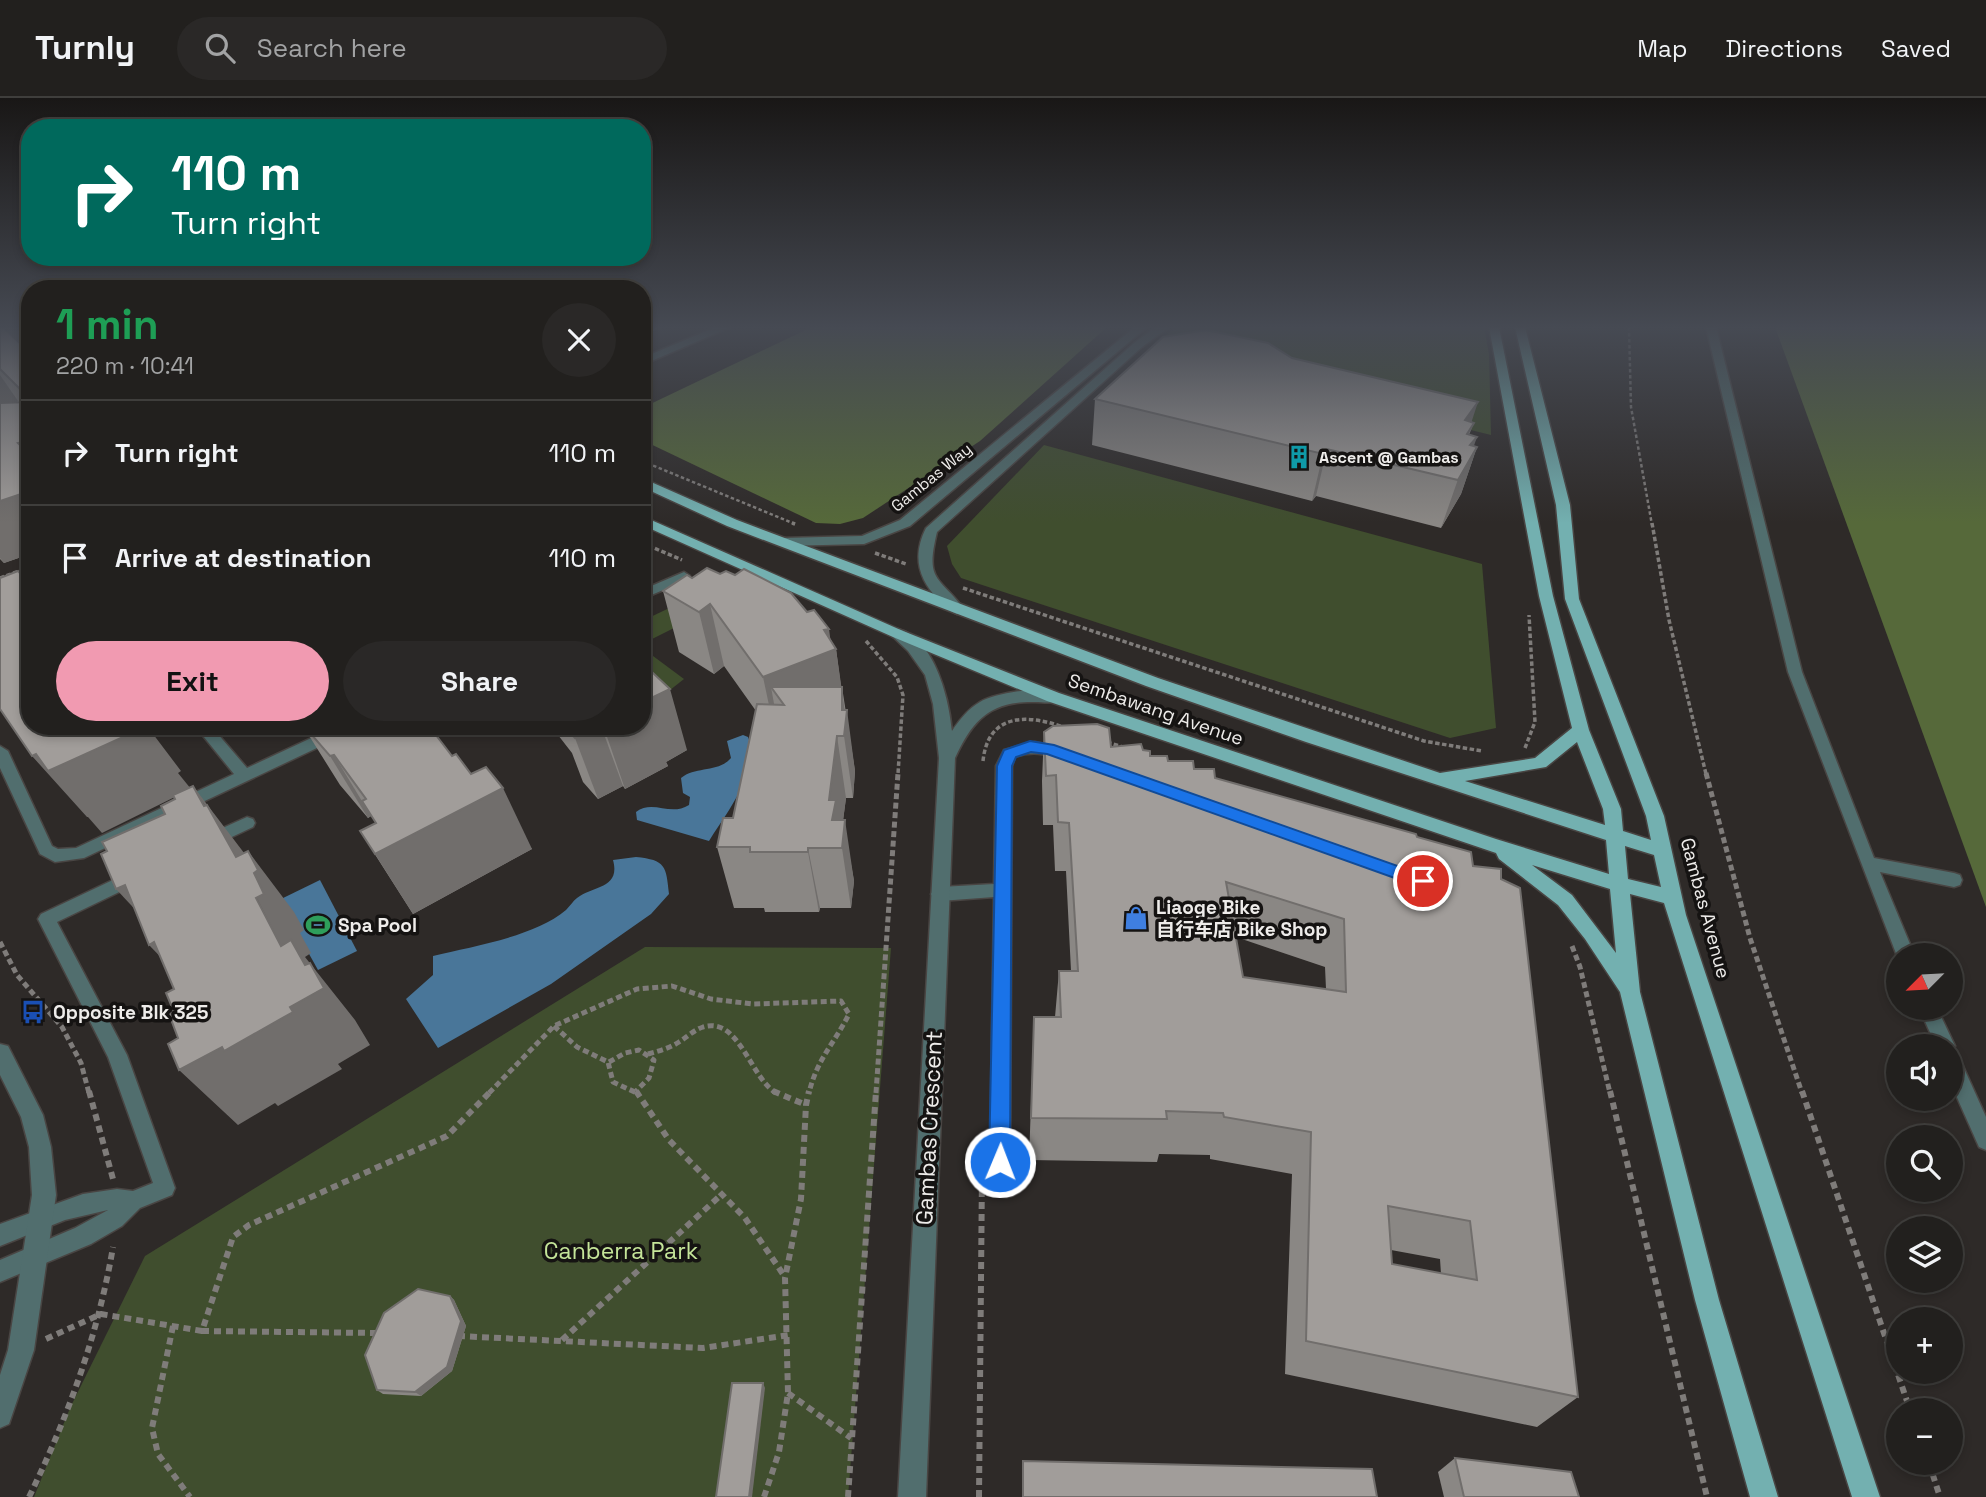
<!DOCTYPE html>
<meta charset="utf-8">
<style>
body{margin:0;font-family:"Space Grotesk","Noto Sans SC",sans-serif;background:#2a2827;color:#f1f3f6;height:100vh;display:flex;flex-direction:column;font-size:26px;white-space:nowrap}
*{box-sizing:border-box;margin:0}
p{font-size:23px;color:#a2a3a4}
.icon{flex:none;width:38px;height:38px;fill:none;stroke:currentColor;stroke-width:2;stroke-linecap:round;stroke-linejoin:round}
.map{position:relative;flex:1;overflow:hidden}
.sheet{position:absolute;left:21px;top:182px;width:630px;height:455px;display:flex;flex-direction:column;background:#22201e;border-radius:28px;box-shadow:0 4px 10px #0003,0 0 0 2px #3f3e3c}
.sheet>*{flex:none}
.top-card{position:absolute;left:21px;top:21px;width:630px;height:147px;border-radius:28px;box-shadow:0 4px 10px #0003,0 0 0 2px #3f3e3c;background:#00695c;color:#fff;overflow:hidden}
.needle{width:46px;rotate:246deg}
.controls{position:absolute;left:1886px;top:845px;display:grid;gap:14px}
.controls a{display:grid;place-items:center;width:77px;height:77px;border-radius:50%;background:#22201e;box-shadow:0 4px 10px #0003,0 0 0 2px #3f3e3c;font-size:35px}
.pin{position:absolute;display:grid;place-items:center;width:60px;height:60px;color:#fff;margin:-30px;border:4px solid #fff;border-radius:50%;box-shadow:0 2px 7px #0007}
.me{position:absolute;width:77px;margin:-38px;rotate:1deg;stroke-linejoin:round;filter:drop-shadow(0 0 5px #0008)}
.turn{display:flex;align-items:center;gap:24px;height:147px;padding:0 35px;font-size:32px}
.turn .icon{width:91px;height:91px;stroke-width:2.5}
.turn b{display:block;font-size:49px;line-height:60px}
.round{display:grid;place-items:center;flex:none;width:74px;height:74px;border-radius:37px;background:#2a2827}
.head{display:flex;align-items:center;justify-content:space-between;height:119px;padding:0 35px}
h1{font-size:42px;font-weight:700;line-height:52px;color:#1e9e55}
.action{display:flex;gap:14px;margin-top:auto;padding:14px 35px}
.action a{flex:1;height:80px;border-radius:42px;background:#f19ab1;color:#111;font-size:28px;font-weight:700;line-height:80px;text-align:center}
.action a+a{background:#2a2827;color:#f1f3f6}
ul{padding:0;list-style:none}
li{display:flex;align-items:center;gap:21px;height:105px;padding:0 35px;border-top:2px solid #3f3e3c}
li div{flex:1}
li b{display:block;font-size:26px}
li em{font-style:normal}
header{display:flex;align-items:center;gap:42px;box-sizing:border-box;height:98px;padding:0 35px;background:#22201e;border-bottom:2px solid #3f3e3c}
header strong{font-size:33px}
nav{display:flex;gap:38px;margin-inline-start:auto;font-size:24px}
.search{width:490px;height:63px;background:#2a2827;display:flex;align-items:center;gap:18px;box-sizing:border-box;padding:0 24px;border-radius:38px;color:#a2a3a4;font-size:26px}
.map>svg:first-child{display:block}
</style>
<header>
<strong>Turnly</strong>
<div class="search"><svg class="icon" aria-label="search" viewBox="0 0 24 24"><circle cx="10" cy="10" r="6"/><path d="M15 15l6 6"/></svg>Search here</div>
<nav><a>Map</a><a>Directions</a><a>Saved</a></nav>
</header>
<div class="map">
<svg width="1986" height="1399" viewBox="0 0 1986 1399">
<rect width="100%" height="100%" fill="#2e2a28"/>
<g fill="#404e2e">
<polygon points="1177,229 1484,229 1489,256 1491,337 1147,252"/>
<polygon points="1044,347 1482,466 1496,630 1450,640 961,480 952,466 947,448"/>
<polygon points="682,504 698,518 642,546 642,523"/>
<polygon points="653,558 684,581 646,611 642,608 642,564"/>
<polygon points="645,849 891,850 848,1399 34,1399 70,1310 145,1158"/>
</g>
<g fill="#56693a">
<polygon points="812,229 1107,229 980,343 863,420 840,426 816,425 642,342 642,310"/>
<polygon points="1775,229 1986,229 1986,809"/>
</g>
<g fill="#497699">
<path d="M743,637L748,639C762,671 725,717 709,743L637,722L636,714C653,701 670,719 689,707L690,699L683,695L681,680C696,668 718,675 731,660L727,643Z"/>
<path d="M636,759C666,762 666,768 669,796L651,816L551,886L438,950L406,901L433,877V858C473,848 534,839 566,812C570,808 573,803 577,800C592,788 621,791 613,762Z"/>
<polygon points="320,782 357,853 318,872 279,802"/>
</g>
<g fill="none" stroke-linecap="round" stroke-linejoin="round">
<g stroke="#494543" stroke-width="3">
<g id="lane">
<polygon points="1706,229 1716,229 1802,574 1874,760 1954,775 1960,777 1962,782 1960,787 1954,789 1880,774 1915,858 1899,858 1899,861 1897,858 1788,574"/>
<polygon points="684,474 690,478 689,481 642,501 642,492"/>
<polygon points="195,628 211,628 247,670 337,628 357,628 355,632 84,760 55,764 40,756 0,670 0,648 8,653 52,748 58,751 76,750 234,676"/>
<path d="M1035,644L1059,649L1069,655L1061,660C1045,656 1031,653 1015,659L1012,668L1010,1064L1007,1071L1000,1074L993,1071L990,1064L994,799L940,803L934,801L931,796L934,791L940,789L994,786L996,668L1004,652Z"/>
<polygon points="247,719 253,721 255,725 253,729 217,746 205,746 203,742 205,738"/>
<polygon points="134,772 140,774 142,779 140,784 57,824 127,957 175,1090 172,1097 140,1110 122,1128 91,1146 0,1184 0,1162 75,1130 108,1112 65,1122 0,1148 0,1126 83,1096 117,1091 133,1093 153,1085 108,959 38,821 41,816"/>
<polygon points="1919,910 1937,910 1955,948 1952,954 1951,948 1936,948"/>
<polygon points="1951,954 1958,957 1986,1019 1986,1052 1979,1049 1951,986"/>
</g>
</g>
<g stroke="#494543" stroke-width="3">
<g id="street">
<polygon points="716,229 731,229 642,267 642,260"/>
<polygon points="1135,229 1147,229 910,428 864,446 783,448 776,444 783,440 862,438 900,422"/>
<path d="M1156,229H1169L1142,249L937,434C925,484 938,477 964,511L957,516C949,513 945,508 939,502C918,481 912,458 926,430L1134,245Z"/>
<path d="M898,531C935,541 949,601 952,633C960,621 968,611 980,604C995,595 1049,585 1061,599C1054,607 1045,604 1035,604C991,603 973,621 955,660L926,1399H898L939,660L933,606L925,577L908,553L890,536Z"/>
<polygon points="0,946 8,948 43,1017 51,1049 56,1097 34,1252 9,1326 0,1330 0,1277 8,1252 32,1097 29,1049 21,1019 0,977"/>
</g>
</g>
<g stroke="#494543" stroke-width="3">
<path id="primary" d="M1489,229H1499L1553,498L1589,632L1621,711L1623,733L1651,742L1646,718L1565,501L1556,407L1515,229H1525L1570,407L1579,501L1664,718L1686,817L1880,1399H1852L1664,805L1630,796L1640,894L1719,1202L1778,1399H1750L1695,1202L1620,894L1585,841L1558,807L1499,761L1496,755L1047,603L893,539L642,427V418L903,533L1059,595L1496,741L1609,776L1606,742L1306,644L1146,588L727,428L642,389V380L737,422L1158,580L1440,675L1535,660L1572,630L1539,498ZM1577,644L1603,711L1605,727L1465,683L1546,669ZM1625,748L1654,757L1661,789L1628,781ZM1532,767L1610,791L1616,855L1572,797Z"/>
</g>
<g stroke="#7f7c7a" stroke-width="2.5" stroke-dasharray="3.5 2.5" stroke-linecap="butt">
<polyline points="1629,229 1631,309 1652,427"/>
<polyline points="642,237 660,229"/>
<polyline points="642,363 795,426"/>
</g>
<g stroke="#7f7c7a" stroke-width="3.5" stroke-dasharray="4.5 2.5" stroke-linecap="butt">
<polyline points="792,425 795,426"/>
<polyline points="1652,425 1669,522 1706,676"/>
<polyline points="642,445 682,462"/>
<polyline points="875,455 906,466"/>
<polyline points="18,479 30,474"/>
<polyline points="0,480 30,469"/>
<polyline points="963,490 1424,643 1482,653"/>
<polyline points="866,543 897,579 903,597 898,676"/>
<polyline points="1107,644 1126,650"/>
<polyline points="1525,650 1535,624 1529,517"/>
<path d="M983,663C988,615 1027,616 1063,629"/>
</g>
<g stroke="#7f7c7a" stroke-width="5" stroke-dasharray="6 3.5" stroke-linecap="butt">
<polyline points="1706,675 1750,840 1802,995"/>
<polyline points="0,844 17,877 62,929 81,965 89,995"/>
<polyline points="1572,848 1580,869 1610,995"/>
<polyline points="554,928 577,949 608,964 613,984 637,995"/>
<path d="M648,956C659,953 670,950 679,944C687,939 694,932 703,929C739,918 750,979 776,995"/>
<polyline points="609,964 625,955 639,952 654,962 649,980 636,993"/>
<path d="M489,995L554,928L637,891L672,888L711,901L753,906L841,903L849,916C834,946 817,961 809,995"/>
<polyline points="876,995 898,675"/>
</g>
<g stroke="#7f7c7a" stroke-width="6" stroke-dasharray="7 5" stroke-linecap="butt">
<polyline points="89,993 113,1081"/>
<polyline points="636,993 669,1042 745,1120 785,1179"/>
<polyline points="773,993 806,1007"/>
<polyline points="1610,993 1707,1399"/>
<polyline points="1802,993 1910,1312"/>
<polyline points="173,1228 152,1330 158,1356 190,1399"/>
<polyline points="202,1233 379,1235"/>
<polyline points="458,1238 703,1250 789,1237"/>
<polyline points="46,1241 101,1216 202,1233 233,1139 249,1127 447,1038 491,993"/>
<polyline points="562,1242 721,1097"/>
<polyline points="788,1295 851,1340"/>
<polyline points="1929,1365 1940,1399"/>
<path d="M29,1399C68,1319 98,1237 113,1149"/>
<polyline points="764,1399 779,1354 788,1295 785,1180 801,1101 806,1007 809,993"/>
<polyline points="848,1399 876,993"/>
<polyline points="979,1399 982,1074"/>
</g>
<use href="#lane" fill="#516e6e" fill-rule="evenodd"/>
<use href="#street" fill="#516e6e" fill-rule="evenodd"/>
<use href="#primary" fill="#73b0b0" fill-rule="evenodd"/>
</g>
<g fill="#8a8784" fill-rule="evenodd">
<polygon points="0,229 30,229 30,456 4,465 0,461"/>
<polygon points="1292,260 1474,325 1469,337 1474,348 1477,349 1461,396 1441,430 1316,398 1312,403 1092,347 1095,301"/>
<polygon points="720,476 735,477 831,542 836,551 841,589 842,589 855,673 853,700 846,700 843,722 854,783 851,810 820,810 819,814 765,814 764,810 734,810 717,749 733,720 756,613 724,568 714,576 679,554 663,493 692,480"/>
<polygon points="303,628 452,658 532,751 413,816 360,733 376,725 371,718 368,720 340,687"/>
<polygon points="551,628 642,628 687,652 666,664 668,668 625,691 623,688 598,701 583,684 572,655"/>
<path d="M1044,634L1111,649L1143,652L1150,658L1194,671L1215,680L1417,739L1501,781L1578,1299L1537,1329L1285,1276L1292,1076L1210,1061V1057L1159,1056L1157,1064L1029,1062L1034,919H1055L1059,873H1071L1066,773H1055L1053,727H1043L1042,683ZM1236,839L1325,869L1326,891L1243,879ZM1391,1152L1440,1161L1441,1176L1392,1166Z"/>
<polygon points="450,1198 454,1202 466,1228 452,1273 421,1298 383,1296 377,1292"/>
<polygon points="1455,1360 1579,1399 1444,1399 1438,1374"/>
</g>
<g fill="#716e6c">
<polygon points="0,229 30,229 30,265"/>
<polygon points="0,277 18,303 0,317"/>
<polygon points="1478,304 1463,350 1465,322"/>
<polygon points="1477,339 1468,365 1477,349 1461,396 1441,430 1470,347"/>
<polygon points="30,342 30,362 18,345"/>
<polygon points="1327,351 1316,398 1312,403 1323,356"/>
<polygon points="30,393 30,456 4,465 0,460 0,403"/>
<polygon points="710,506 724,568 714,576 699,514"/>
<polygon points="829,531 832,553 836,551 846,621 847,612 855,673 853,700 844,638 784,607 771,589 780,639 776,640 763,579 824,532"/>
<polygon points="670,591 687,652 666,664 668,668 625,691 604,630 607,628 642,628 642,610 645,603"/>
<polygon points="141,628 147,628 181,673 178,675 191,691 102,735 88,719 87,719 32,658"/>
<polygon points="597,628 601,628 623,688 598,701 575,640"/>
<polygon points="837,638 846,700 841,739 845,722 854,783 851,810 842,750 836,750 829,702"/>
<polygon points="334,657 371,718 368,720 330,658"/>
<polygon points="193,688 254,768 248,753 294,814 304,832 300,835 311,855 305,859 355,922 370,947 338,966 342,971 278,1008 275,1005 238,1027 179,972 290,909 281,848 236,759"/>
<polygon points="503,690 532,751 413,816 375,756"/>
<polygon points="808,750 820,810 819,814 808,754"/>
<polygon points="125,787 172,851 116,791"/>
<polygon points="154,844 205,905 149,847"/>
<polygon points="450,1198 454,1202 466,1228 452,1273 421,1298 415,1294"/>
<polygon points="763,1285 765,1290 752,1399 749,1399"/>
</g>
<g fill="#a19d9a" stroke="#716e6c" stroke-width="2" fill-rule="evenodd">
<polygon points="0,229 3,229 30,255 30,301 0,271"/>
<polygon points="1206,232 1268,245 1292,260 1478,304 1465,322 1474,325 1467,336 1477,339 1470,347 1477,349 1458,382 1327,351 1323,356 1095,301 1163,239"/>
<polygon points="30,304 30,342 18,345 30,357 30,393 0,403 0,305"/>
<polygon points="707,470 720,476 726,473 735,477 744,471 791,495 807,514 814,512 829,531 824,532 836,551 763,579 710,506 699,514 663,493 687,477 692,480"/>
<polygon points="18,473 29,485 30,485 30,628 142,628 143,630 48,673 36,656 32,658 0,611 0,480"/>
<polygon points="642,572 648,578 653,575 670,591 645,603 649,606 642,610"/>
<polygon points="771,589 842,589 842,612 847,612 844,638 837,638 829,702 836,702 832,722 845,722 842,750 808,750 808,754 750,754 750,749 717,749 723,720 733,720 757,606 784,607"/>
<path d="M1097,626L1109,630L1111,649L1141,646L1143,652L1150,653V658H1167L1168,663H1193L1194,671H1214L1215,680L1416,736L1417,739L1471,754L1473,768L1501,771V781L1520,790L1578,1299L1306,1243L1311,1034L1224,1019L1223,1015L1166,1013L1167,1021L1031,1020L1034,919H1061L1059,873H1078L1069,725L1058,724L1056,677L1046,678L1044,634L1053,628ZM1226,784L1344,821L1346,894L1243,879ZM1388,1108L1470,1123L1477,1182L1392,1166Z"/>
<polygon points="304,628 429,628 452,658 456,656 471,676 486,669 503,690 375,756 360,733 376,725 362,703 366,701 334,657 330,658"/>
<polygon points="564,628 597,628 575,640"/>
<polygon points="193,688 204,708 207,707 236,759 248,753 258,772 254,775 264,796 256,800 281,848 291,842 305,867 310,865 324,890 290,909 293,914 224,953 222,949 179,972 168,946 178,940 169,916 174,914 166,895 174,891 154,844 149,847 125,787 116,791 101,756 107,753 102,744 165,716 161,708 175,701 173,697"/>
<polygon points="418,1191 450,1198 461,1223 447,1269 415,1294 377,1292 365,1257 384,1215"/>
<polygon points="732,1285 763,1285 749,1399 716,1399"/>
<polygon points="1455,1360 1571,1374 1579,1399 1464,1399"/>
<polygon points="1023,1363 1372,1371 1377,1399 1023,1399"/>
</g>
<linearGradient id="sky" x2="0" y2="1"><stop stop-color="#191716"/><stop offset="0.54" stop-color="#464a53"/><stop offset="1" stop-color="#464a53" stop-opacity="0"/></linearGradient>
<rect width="1986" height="425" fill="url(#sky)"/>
<polygon fill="#1a73e8" stroke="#114b97" stroke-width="2" points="1030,643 1054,647 1429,779 1432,783 1429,788 1417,788 1047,656 1031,654 1016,659 1012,668 1010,1064 1007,1071 1000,1074 992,1071 989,1064 997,668 1004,652"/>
<defs>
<g id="building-bare" transform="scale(1.89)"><path d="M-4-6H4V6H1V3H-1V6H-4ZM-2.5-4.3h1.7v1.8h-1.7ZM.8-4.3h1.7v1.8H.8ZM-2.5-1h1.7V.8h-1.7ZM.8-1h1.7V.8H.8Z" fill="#0f9aa8" stroke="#151312" stroke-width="2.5" paint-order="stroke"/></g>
<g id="shop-bare" transform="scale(1.89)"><path d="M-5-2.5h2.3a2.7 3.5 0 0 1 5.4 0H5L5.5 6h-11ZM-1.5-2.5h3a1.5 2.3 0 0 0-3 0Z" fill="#3f7fe0" stroke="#151312" stroke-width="2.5" paint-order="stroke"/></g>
<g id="stadium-bare" transform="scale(1.89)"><path d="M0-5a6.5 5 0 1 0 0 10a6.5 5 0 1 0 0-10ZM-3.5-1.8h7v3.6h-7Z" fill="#2e9e5b" stroke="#151312" stroke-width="2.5" paint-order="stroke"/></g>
<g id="bus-bare" transform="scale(1.89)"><path d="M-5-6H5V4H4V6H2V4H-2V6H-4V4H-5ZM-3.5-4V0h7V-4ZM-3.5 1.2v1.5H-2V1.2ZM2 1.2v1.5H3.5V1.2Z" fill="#1a4fb4" stroke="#151312" stroke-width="2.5" paint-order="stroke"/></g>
</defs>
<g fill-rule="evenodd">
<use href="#building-bare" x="1299" y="359"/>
<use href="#shop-bare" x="1136" y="820"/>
<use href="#stadium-bare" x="318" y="827"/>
<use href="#bus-bare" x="33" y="914"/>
</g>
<g text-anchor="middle" stroke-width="7" stroke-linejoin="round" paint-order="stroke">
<g font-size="16" font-weight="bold" fill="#eeecea" stroke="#151312" text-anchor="start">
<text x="1319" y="365">Ascent @ Gambas</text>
</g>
<g font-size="16" fill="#eeecea" stroke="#151312">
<text transform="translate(931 379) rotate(-39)" y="6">Gambas Way</text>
</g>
<g font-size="19" fill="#eeecea" stroke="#151312">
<text transform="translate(1156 611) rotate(19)" y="7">Sembawang Avenue</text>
<text transform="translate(1706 810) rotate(75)" y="7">Gambas Avenue</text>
</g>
<g font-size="19" font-weight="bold" fill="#eeecea" stroke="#151312" text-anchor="start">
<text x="1156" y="816">Liaoge Bike<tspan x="1156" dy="22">自行车店 Bike Shop</tspan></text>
<text x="338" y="834">Spa Pool</text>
<text x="53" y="921">Opposite Blk 325</text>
</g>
<g font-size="23" fill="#eeecea" stroke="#151312">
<text transform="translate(929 1030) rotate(-87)" y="8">Gambas Crescent</text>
</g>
<g font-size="23" fill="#c5e599" stroke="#151312">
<text x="621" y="1161">Canberra Park</text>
</g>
</g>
</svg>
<div class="controls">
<a><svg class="needle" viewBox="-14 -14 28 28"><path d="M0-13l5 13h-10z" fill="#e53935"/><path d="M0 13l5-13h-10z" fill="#a2a3a4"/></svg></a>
<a><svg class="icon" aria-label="sound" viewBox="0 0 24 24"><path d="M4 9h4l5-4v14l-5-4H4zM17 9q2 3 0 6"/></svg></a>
<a><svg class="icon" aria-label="search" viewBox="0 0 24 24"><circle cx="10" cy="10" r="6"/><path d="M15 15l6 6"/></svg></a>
<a><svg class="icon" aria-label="layers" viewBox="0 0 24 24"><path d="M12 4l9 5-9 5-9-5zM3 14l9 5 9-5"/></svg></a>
<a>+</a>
<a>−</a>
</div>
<div class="pin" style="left:1423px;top:783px;background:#d93025"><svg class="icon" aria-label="arrive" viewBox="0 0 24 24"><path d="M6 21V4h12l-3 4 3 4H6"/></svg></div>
<svg class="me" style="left:1000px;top:1064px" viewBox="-20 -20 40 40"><circle r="17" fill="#1a73e8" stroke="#fff" stroke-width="3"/><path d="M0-11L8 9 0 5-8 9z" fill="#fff"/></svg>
<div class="top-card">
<div class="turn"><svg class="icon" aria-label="right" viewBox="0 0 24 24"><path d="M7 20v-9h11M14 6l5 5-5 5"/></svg><div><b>110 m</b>Turn right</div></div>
</div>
<section class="sheet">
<div class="head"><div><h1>1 min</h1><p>220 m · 10:41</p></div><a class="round"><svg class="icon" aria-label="close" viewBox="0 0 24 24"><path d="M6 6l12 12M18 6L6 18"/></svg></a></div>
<ul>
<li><svg class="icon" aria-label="right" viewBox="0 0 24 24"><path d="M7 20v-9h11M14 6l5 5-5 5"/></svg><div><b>Turn right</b></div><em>110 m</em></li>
<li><svg class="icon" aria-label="arrive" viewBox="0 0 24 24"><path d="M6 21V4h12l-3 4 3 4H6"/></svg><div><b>Arrive at destination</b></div><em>110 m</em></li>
</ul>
<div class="action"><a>Exit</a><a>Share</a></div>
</section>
</div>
